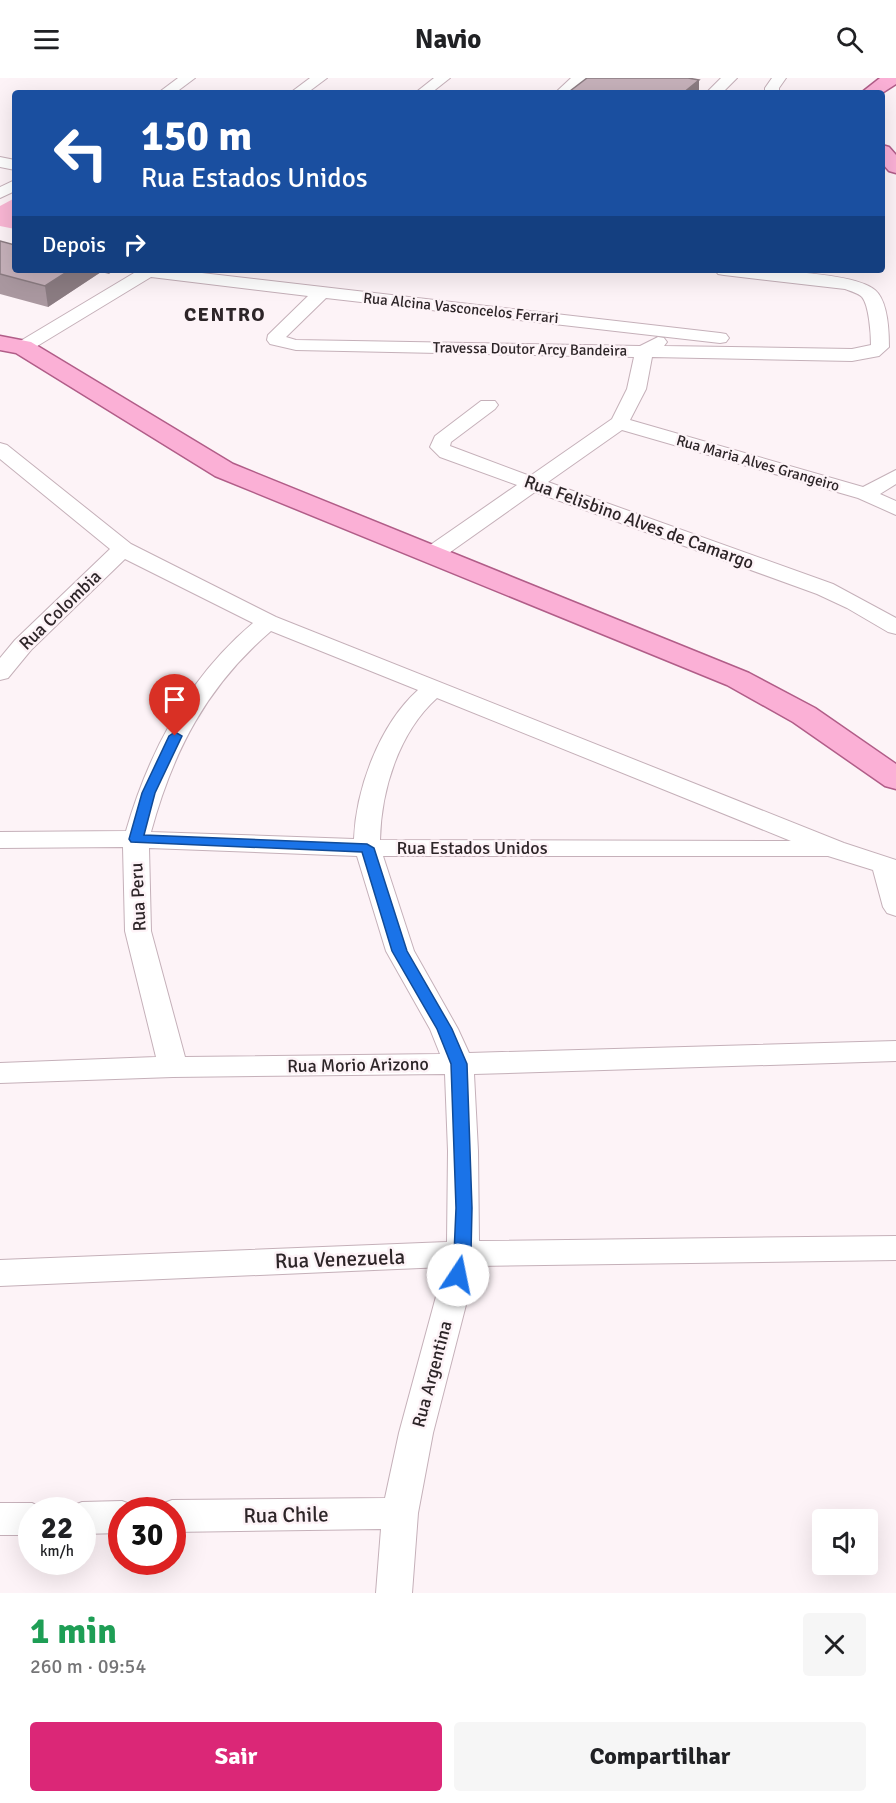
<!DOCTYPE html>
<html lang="pt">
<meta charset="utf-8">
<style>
body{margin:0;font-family:Signika,sans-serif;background:#f6f6f6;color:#202124;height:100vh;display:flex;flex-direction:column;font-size:22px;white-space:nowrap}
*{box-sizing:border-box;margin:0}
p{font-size:20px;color:#757577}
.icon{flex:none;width:33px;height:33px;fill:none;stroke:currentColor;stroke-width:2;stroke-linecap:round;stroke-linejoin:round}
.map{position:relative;height:1515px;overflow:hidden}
.drawer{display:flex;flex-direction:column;background:#fff;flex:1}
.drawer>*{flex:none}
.hud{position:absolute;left:12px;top:12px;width:873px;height:183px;border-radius:6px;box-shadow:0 6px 24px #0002;background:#1a4fa0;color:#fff;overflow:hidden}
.buttons{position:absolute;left:812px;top:1431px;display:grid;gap:12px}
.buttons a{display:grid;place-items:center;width:66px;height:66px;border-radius:6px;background:#fff;box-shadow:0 6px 24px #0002;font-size:30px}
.speed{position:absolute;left:18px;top:1419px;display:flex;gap:12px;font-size:30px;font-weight:700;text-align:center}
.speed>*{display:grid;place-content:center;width:78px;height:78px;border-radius:50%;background:#fff;box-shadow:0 6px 24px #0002;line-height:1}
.speed small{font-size:15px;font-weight:400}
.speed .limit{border:9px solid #d22;background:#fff;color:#111}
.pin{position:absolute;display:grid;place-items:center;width:51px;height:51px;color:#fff;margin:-62px -26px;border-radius:50% 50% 50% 0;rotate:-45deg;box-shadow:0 0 6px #0007}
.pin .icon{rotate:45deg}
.me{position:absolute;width:66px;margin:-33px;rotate:11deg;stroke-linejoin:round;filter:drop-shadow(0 0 4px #0008)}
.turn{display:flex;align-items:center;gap:21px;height:126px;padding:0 30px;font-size:27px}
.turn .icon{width:78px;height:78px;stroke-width:2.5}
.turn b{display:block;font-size:42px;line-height:51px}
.then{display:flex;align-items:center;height:57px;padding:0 30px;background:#0003;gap:12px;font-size:22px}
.round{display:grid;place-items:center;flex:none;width:63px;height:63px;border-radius:6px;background:#f6f6f6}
.summary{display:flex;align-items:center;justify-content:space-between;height:102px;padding:0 30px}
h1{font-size:36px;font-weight:800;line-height:45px;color:#1e9e55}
.action{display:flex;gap:12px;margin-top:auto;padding:12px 30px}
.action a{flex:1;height:69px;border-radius:6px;background:#db2777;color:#fff;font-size:24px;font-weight:800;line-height:69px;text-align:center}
.action a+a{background:#f6f6f6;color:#202124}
header{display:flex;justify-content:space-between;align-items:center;height:78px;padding:0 30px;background:#fff;font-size:27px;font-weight:800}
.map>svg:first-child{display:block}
</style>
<header><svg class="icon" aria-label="menu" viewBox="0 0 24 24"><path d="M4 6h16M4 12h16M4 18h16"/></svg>Navio<svg class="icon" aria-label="search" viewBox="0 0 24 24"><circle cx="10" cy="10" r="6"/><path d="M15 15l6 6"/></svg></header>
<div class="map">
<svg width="896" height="1515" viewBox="0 0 896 1515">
<rect width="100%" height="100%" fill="#fdf3f7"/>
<polygon fill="#f9b6d4" points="15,120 15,151 0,148 0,128"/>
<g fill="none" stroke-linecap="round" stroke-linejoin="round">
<g stroke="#c5b0b9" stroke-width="2">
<g id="minor">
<polygon points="178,0 195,0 175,15 158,15"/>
<polygon points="310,0 327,0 307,15 290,15"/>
<polygon points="434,0 450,0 431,15 415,15"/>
<polygon points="571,0 587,0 571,15 555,15"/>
<polygon points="721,0 737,0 722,15 706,15"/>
<polygon points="772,0 786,0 779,10 779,15 765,15 765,10"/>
<polygon points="0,79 15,82 15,92 0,89"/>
<polygon points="15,102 15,113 0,120 0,109"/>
<path d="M139,192H176L720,255L726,256L729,260L726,264L720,265L326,220L286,259L296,262L640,268L658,259L664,260L667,264L664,268L852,271L871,267C871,256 869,227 862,219C858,215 850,213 845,211L724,197L718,196L715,192C748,192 851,192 875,212C888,223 889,253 889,269L879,278L852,283L652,279L646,311L630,342L863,409L896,392V406L880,416L896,423V437L858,420L622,352L548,404L833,506L896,540V556L888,554L847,530L817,516L535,414L439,482L431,483L423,482L420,477L423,472L517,407L440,379L430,369L435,358L481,323H495L498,327L495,331L451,364L450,368L530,398L612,341L627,311L634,279L296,272L270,266L267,262L268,257L308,218L151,199L29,273H17L14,269L17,265Z"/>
<path d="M0,365L7,367L131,466L276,539L844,765L896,782V838L887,835L883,829L873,792L828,778H383L414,873L458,951L469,975L896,963V983L474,996L478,1073L479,1163L896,1158V1182L476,1188L433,1355L418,1435L412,1515H376L381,1451L172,1454V1432H157L159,1427L172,1422L385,1420L399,1355L444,1189L0,1208V1182L447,1164L448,1073L445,996L173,999L0,1005V985L156,979L125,853L123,769L0,770V754L126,753C149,673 189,599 253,545L125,481L31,572L8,600L0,602V580L15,562L110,471L0,381ZM271,553L418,612C379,647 356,711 354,761L151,754C173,673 207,608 271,553ZM437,620L791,763L380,762C381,712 399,654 437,620ZM149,770L357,778L386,873L430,951L440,976L185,979L151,853Z"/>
<polygon points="122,1423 135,1428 137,1432 122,1432 122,1455 82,1456 82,1432 68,1432 69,1429 82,1424"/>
<polygon points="0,1425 32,1425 46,1432 32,1432 32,1457 0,1457"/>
</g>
</g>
<g stroke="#b15d88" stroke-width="3">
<g id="major">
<polygon points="880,0 896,0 896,6 882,15 861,15"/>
<polygon points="882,67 889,69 896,77 896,95 889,93 882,85"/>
<polygon points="0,258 31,264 233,386 749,595 815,630 896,686 896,711 885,708 793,644 727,607 215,398 16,275 0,272"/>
</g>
</g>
<use href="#minor" fill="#fff" fill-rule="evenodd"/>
<use href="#major" fill="#fbb0d6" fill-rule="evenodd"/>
</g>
<polygon fill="#aa98a0" points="0,163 15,192 114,192 109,196 101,194 48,229 0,216"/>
<g fill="#8b7c82">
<polygon points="699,2 699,12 694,15 683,15"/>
<polygon points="70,192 101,192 101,194 48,229 45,208"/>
</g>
<g fill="#c6b1ba" stroke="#8b7c82" stroke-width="1.5">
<polygon points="587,0 688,0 699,2 683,15 582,15 570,13"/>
<polygon points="0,163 15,167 15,192 70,192 45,208 0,196"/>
</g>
<polygon fill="#1a73e8" stroke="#114b97" stroke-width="1.5" points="175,654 182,658 155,715 144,757 367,766 374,770 407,873 452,951 467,986 472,1130 471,1176 464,1202 458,1204 451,1202 449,1197 454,1176 456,1130 451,986 437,951 392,873 362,774 131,764 129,761 142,715 169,658"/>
<g text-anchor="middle" stroke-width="5" stroke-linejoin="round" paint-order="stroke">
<g font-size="15" fill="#2d2528" stroke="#fdf3f7">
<text transform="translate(461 230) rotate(6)" y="5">Rua Alcina Vasconcelos Ferrari</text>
<text transform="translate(530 271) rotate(1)" y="5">Travessa Doutor Arcy Bandeira</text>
<text transform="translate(758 385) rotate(16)" y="5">Rua Maria Alves Grangeiro</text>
</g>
<g font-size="18" fill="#2d2528" stroke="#fdf3f7">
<text transform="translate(639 444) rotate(20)" y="6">Rua Felisbino Alves de Camargo</text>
<text transform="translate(60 532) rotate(-44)" y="6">Rua Colombia</text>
<text x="472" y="776">Rua Estados Unidos</text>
<text transform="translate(138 819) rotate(-93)" y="6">Rua Peru</text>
<text transform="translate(358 987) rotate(-1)" y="6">Rua Morio Arizono</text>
<text transform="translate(432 1296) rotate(-75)" y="6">Rua Argentina</text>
</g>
<g font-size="20" font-weight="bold" letter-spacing="1.5" fill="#2d2528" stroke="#fdf3f7">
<text x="225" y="243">CENTRO</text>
</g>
<g font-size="21" fill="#2d2528" stroke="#fdf3f7">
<text transform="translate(340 1181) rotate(-2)" y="7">Rua Venezuela</text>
<text transform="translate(286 1437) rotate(-1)" y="7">Rua Chile</text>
</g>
</g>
</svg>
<div class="buttons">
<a><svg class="icon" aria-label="sound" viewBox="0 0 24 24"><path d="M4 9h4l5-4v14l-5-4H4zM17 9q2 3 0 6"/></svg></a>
</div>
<div class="speed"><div>22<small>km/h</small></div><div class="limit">30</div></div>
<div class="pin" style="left:175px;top:658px;background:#d93025"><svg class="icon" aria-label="arrive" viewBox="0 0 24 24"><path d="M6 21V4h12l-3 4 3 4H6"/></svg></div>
<svg class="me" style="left:458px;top:1197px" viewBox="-20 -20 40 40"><circle r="19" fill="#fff"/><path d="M0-13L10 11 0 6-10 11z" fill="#1a73e8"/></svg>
<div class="hud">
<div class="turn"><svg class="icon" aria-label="left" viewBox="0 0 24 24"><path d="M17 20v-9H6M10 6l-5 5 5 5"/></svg><div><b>150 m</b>Rua Estados Unidos</div></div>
<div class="then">Depois<svg class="icon" aria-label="right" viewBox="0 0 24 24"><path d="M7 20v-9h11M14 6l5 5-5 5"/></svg></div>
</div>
</div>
<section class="drawer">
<div class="summary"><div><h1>1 min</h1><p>260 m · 09:54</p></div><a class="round"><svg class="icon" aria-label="close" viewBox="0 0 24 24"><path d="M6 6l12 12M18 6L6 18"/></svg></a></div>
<div class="action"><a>Sair</a><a>Compartilhar</a></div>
</section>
